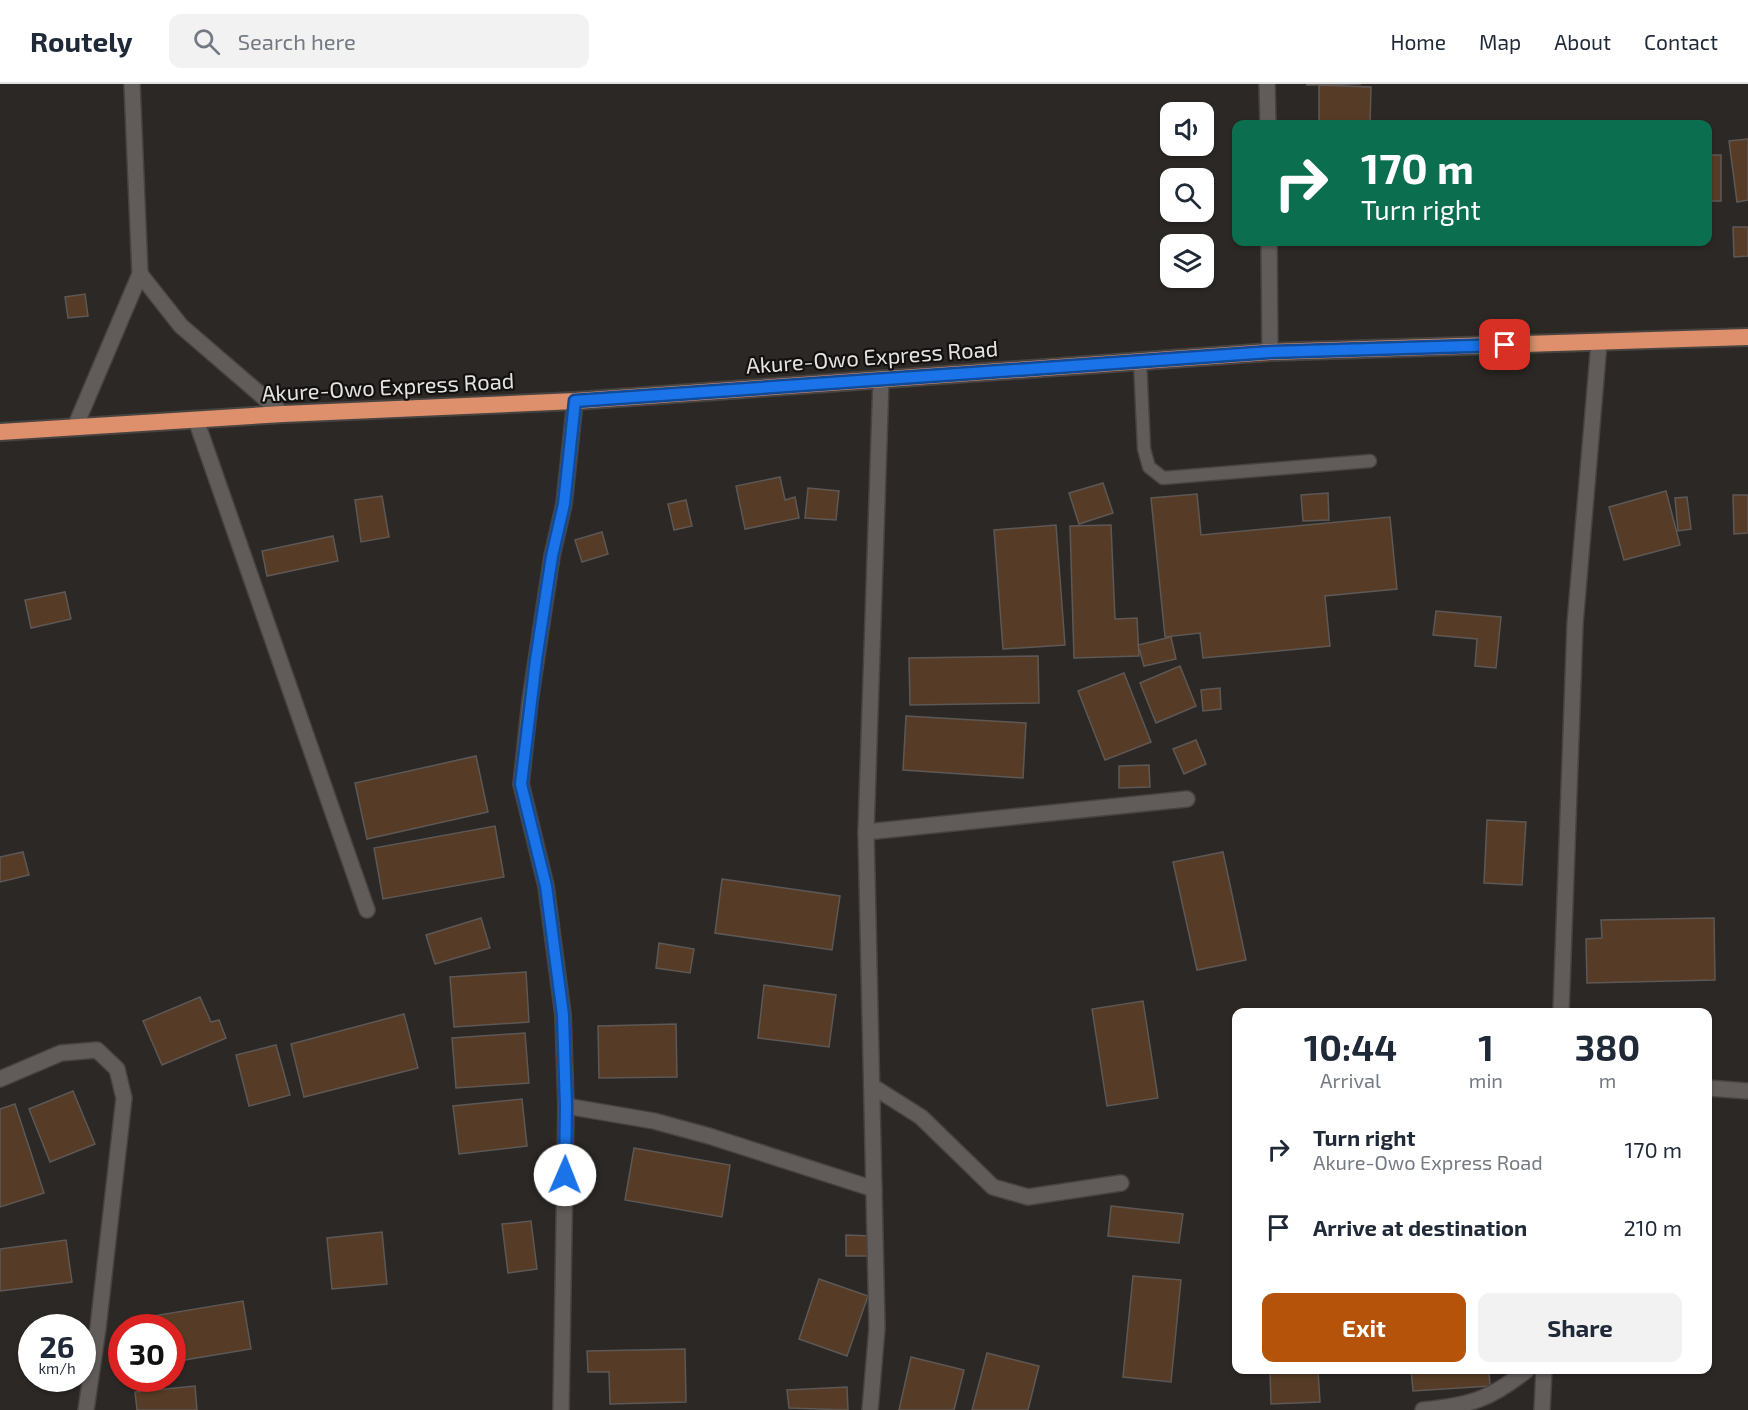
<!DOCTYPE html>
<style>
body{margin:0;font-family:"Exo 2",sans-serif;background:#f2f2f3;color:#1f2937;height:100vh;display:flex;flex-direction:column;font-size:22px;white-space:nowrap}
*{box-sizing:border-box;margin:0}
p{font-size:20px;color:#747a83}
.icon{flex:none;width:33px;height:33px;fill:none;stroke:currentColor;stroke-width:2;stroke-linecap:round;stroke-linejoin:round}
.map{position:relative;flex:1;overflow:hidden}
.sheet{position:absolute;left:1232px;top:924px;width:480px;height:366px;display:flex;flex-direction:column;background:#fff;border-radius:12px;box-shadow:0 2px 4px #0004}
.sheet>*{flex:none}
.guide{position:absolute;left:1232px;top:36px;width:480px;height:126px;border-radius:12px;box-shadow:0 2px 4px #0004;background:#0b6e4f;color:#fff;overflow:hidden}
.tools{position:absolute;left:1160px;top:18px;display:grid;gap:12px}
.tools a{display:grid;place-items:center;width:54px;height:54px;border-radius:12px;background:#fff;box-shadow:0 2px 4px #0004;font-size:30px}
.speed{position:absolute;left:18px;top:1230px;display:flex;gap:12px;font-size:30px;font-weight:700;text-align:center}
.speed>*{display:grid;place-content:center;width:78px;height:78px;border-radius:50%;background:#fff;box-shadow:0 2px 4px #0004;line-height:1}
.speed small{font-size:15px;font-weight:400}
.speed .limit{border:9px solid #d22;background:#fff;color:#111}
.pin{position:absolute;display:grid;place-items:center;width:51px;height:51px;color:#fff;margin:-26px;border-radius:12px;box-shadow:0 3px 9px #0006}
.me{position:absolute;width:66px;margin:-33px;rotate:1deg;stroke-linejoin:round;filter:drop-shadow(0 0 4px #0008)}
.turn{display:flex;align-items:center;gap:21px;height:126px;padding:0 30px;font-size:27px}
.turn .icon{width:78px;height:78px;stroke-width:2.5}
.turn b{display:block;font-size:42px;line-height:51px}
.eta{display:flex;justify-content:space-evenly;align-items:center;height:102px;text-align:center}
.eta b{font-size:36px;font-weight:700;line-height:42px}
.primary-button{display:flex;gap:12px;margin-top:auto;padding:12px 30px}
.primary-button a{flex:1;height:69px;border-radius:12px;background:#b45309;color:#fff;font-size:24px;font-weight:700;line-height:69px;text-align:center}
.primary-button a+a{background:#f2f2f3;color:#1f2937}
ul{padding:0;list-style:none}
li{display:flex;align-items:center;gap:18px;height:78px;padding:0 30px}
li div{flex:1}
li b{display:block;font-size:22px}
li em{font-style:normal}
header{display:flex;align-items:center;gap:36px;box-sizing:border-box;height:84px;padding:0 30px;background:#fff;border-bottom:2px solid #e0e1e3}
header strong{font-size:28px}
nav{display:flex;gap:33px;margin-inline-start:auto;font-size:21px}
.search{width:420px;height:54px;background:#f2f2f3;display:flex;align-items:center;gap:15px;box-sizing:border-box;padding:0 21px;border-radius:12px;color:#747a83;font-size:22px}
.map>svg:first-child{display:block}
</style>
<header>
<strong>Routely</strong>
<div class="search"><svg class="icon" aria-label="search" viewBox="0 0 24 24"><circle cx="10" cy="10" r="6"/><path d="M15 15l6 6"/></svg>Search here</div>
<nav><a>Home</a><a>Map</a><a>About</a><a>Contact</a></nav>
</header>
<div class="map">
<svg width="1748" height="1326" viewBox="0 0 1748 1326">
<rect width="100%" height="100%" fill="#2c2826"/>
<g fill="#563c26" stroke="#5d5855" stroke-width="1.5">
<polygon points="1307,0 1361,0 1307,1"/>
<polygon points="1319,1 1371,3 1370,40 1319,40"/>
<polygon points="1748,55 1748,116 1737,118 1729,57"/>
<rect x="1707" y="71" width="14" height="46"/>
<polygon points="1733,143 1748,143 1748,172 1734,173"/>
<polygon points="85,210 88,232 68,234 65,213"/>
<polygon points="780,393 785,416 795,413 799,434 745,445 736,402"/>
<polygon points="1103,399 1113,429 1079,440 1069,409"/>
<polygon points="808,404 839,407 836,436 805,434"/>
<polygon points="1666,407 1680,461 1624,476 1609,423"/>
<polygon points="1328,409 1329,436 1303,437 1301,411"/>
<polygon points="1197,410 1201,451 1390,433 1397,505 1325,512 1330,562 1203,574 1200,549 1165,553 1151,414"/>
<polygon points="1733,411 1748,411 1748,449 1734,450"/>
<polygon points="382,412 389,453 361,458 355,416"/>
<polygon points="1687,413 1691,445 1678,447 1675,414"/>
<polygon points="686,416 692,442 674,446 668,420"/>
<polygon points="1056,441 1065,561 1003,565 994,446"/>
<polygon points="1111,441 1115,535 1137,534 1139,572 1074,574 1070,442"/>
<polygon points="602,448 608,470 582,478 575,456"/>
<polygon points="333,452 338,477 267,492 262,467"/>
<polygon points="65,508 71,535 31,544 25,516"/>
<polygon points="1436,527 1501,533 1496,584 1475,582 1477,555 1433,551"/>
<polygon points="1171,553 1176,575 1144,582 1138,561"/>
<polygon points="1038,572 1039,619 910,621 909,574"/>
<polygon points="1180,582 1196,622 1156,639 1140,599"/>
<polygon points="1124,589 1151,658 1105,676 1078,607"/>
<polygon points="1220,604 1221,625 1203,627 1201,606"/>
<polygon points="906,632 1026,639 1023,694 903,686"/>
<polygon points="1196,656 1206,680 1184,690 1173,665"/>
<polygon points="476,672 488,728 367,755 355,699"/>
<polygon points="1149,681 1150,703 1119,704 1119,682"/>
<polygon points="1487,736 1526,738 1522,801 1484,799"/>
<polygon points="495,742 504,793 383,815 374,764"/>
<polygon points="23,768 29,791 0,798 0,773"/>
<polygon points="1223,768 1246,876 1197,886 1173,778"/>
<polygon points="722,795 840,812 832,866 715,849"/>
<polygon points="481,834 490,864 435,880 426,851"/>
<polygon points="1714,834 1715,896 1587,899 1586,855 1602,854 1601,836"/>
<polygon points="659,859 694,865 690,889 656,884"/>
<polygon points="526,888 529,938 454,943 450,893"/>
<polygon points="764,901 836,911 829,963 758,954"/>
<polygon points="200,913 211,938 219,936 226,954 162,981 143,937"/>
<polygon points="1143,917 1158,1014 1107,1022 1092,925"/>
<polygon points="404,930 418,984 304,1013 291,960"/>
<polygon points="676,940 677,993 599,994 598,942"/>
<polygon points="525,949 529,999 456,1004 452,954"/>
<polygon points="276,961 290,1011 249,1022 236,971"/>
<polygon points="73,1007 95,1060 50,1078 29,1025"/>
<polygon points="522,1015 527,1062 459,1070 453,1022"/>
<polygon points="15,1020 44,1109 0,1123 0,1025"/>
<polygon points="634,1064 730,1081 722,1133 625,1116"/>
<polygon points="1111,1122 1183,1130 1179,1159 1108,1152"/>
<polygon points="531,1137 537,1185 508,1189 502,1140"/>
<polygon points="382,1148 387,1200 332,1205 327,1154"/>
<polygon points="846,1151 872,1152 871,1172 846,1172"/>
<polygon points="66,1156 72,1198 0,1207 0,1165"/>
<polygon points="1133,1192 1181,1196 1171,1298 1123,1293"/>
<polygon points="819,1195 868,1212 847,1272 799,1255"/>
<polygon points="243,1217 251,1265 172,1278 172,1244 130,1244 129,1236"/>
<polygon points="685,1265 686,1318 610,1320 609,1288 588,1288 587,1267"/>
<polygon points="987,1269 1039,1282 1028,1326 972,1326"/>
<polygon points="911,1273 964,1286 954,1326 899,1326"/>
<polygon points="1270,1286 1318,1286 1320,1318 1271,1320"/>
<polygon points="1411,1286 1489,1286 1490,1302 1413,1307"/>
<polygon points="195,1302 197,1326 137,1326 135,1308"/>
<polygon points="847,1303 848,1326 789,1324 787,1306"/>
</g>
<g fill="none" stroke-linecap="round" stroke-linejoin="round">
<g stroke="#474341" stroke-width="15">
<polyline id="service" points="1140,277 1144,365 1149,383 1163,394 1370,377"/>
</g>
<g stroke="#474341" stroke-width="18">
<g id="minor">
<polyline points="1267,0 1268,40"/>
<polyline points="1269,158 1270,268"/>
<polyline points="140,190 181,242 283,330"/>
<polyline points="196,336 367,826"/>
<polyline points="75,343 140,190 132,0"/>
<polyline points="866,748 1187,715"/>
<polyline points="1561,928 1575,540 1599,259"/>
<polyline points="0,995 61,969 97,966 117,985 124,1014 98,1244 86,1326"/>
<polyline points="872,1002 921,1033 993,1103 1028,1113 1121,1099"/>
<polyline points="1707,1004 1748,1007"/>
<polyline points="566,1022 654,1037 709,1052 874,1105"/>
<polyline points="561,1326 566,1022 563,931 546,802 521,700 530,617 552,472 564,420 575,317"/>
<polyline points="870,1326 877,1244 866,748 881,295"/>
<path d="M1423,1326C1471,1321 1489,1316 1527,1286"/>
<polyline points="1542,1326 1544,1286"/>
</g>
</g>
<g stroke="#474341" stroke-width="20">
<polyline id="trunk" points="0,348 283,330 575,317 1270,268 1748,253"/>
</g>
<use href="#service" stroke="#615c5a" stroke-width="12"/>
<use href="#minor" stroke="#615c5a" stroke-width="15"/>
<use href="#trunk" stroke="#de906c" stroke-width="16"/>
</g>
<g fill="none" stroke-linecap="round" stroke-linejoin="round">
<g stroke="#114b97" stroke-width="15">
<polyline id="route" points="565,1091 566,1022 563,931 546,802 521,700 536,576 552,472 564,420 575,317 1270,268 1505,261"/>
</g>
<use href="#route" stroke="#1a73e8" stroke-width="10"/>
</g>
<g text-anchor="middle" stroke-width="4.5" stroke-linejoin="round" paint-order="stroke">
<g font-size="22" fill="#e5e2e1" stroke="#131110">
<text transform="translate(872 273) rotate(-4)" y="8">Akure-Owo Express Road</text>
<text transform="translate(388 303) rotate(-3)" y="8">Akure-Owo Express Road</text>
</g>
</g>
</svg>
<div class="tools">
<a><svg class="icon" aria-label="sound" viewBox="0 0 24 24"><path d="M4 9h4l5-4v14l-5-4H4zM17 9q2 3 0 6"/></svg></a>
<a><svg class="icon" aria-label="search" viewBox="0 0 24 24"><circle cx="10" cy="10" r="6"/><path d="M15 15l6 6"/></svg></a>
<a><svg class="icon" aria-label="layers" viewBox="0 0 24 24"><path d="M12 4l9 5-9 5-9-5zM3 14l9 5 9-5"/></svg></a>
</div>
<div class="speed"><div>26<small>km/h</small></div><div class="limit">30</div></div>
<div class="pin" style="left:1505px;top:261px;background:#d93025"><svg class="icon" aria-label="arrive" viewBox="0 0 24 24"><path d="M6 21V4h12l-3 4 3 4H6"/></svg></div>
<svg class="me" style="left:565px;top:1091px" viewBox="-20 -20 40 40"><circle r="19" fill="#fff"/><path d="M0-13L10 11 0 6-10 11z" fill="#1a73e8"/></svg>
<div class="guide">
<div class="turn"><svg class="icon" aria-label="right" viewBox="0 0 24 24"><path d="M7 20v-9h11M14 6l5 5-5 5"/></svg><div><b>170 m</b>Turn right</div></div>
</div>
<section class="sheet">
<div class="eta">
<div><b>10:44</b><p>Arrival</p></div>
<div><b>1</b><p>min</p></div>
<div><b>380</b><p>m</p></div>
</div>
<ul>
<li><svg class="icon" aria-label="right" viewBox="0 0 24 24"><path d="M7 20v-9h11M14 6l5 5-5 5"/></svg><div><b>Turn right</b><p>Akure-Owo Express Road</p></div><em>170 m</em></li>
<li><svg class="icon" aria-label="arrive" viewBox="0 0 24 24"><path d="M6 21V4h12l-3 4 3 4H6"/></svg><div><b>Arrive at destination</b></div><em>210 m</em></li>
</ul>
<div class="primary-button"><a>Exit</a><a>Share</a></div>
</section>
</div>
